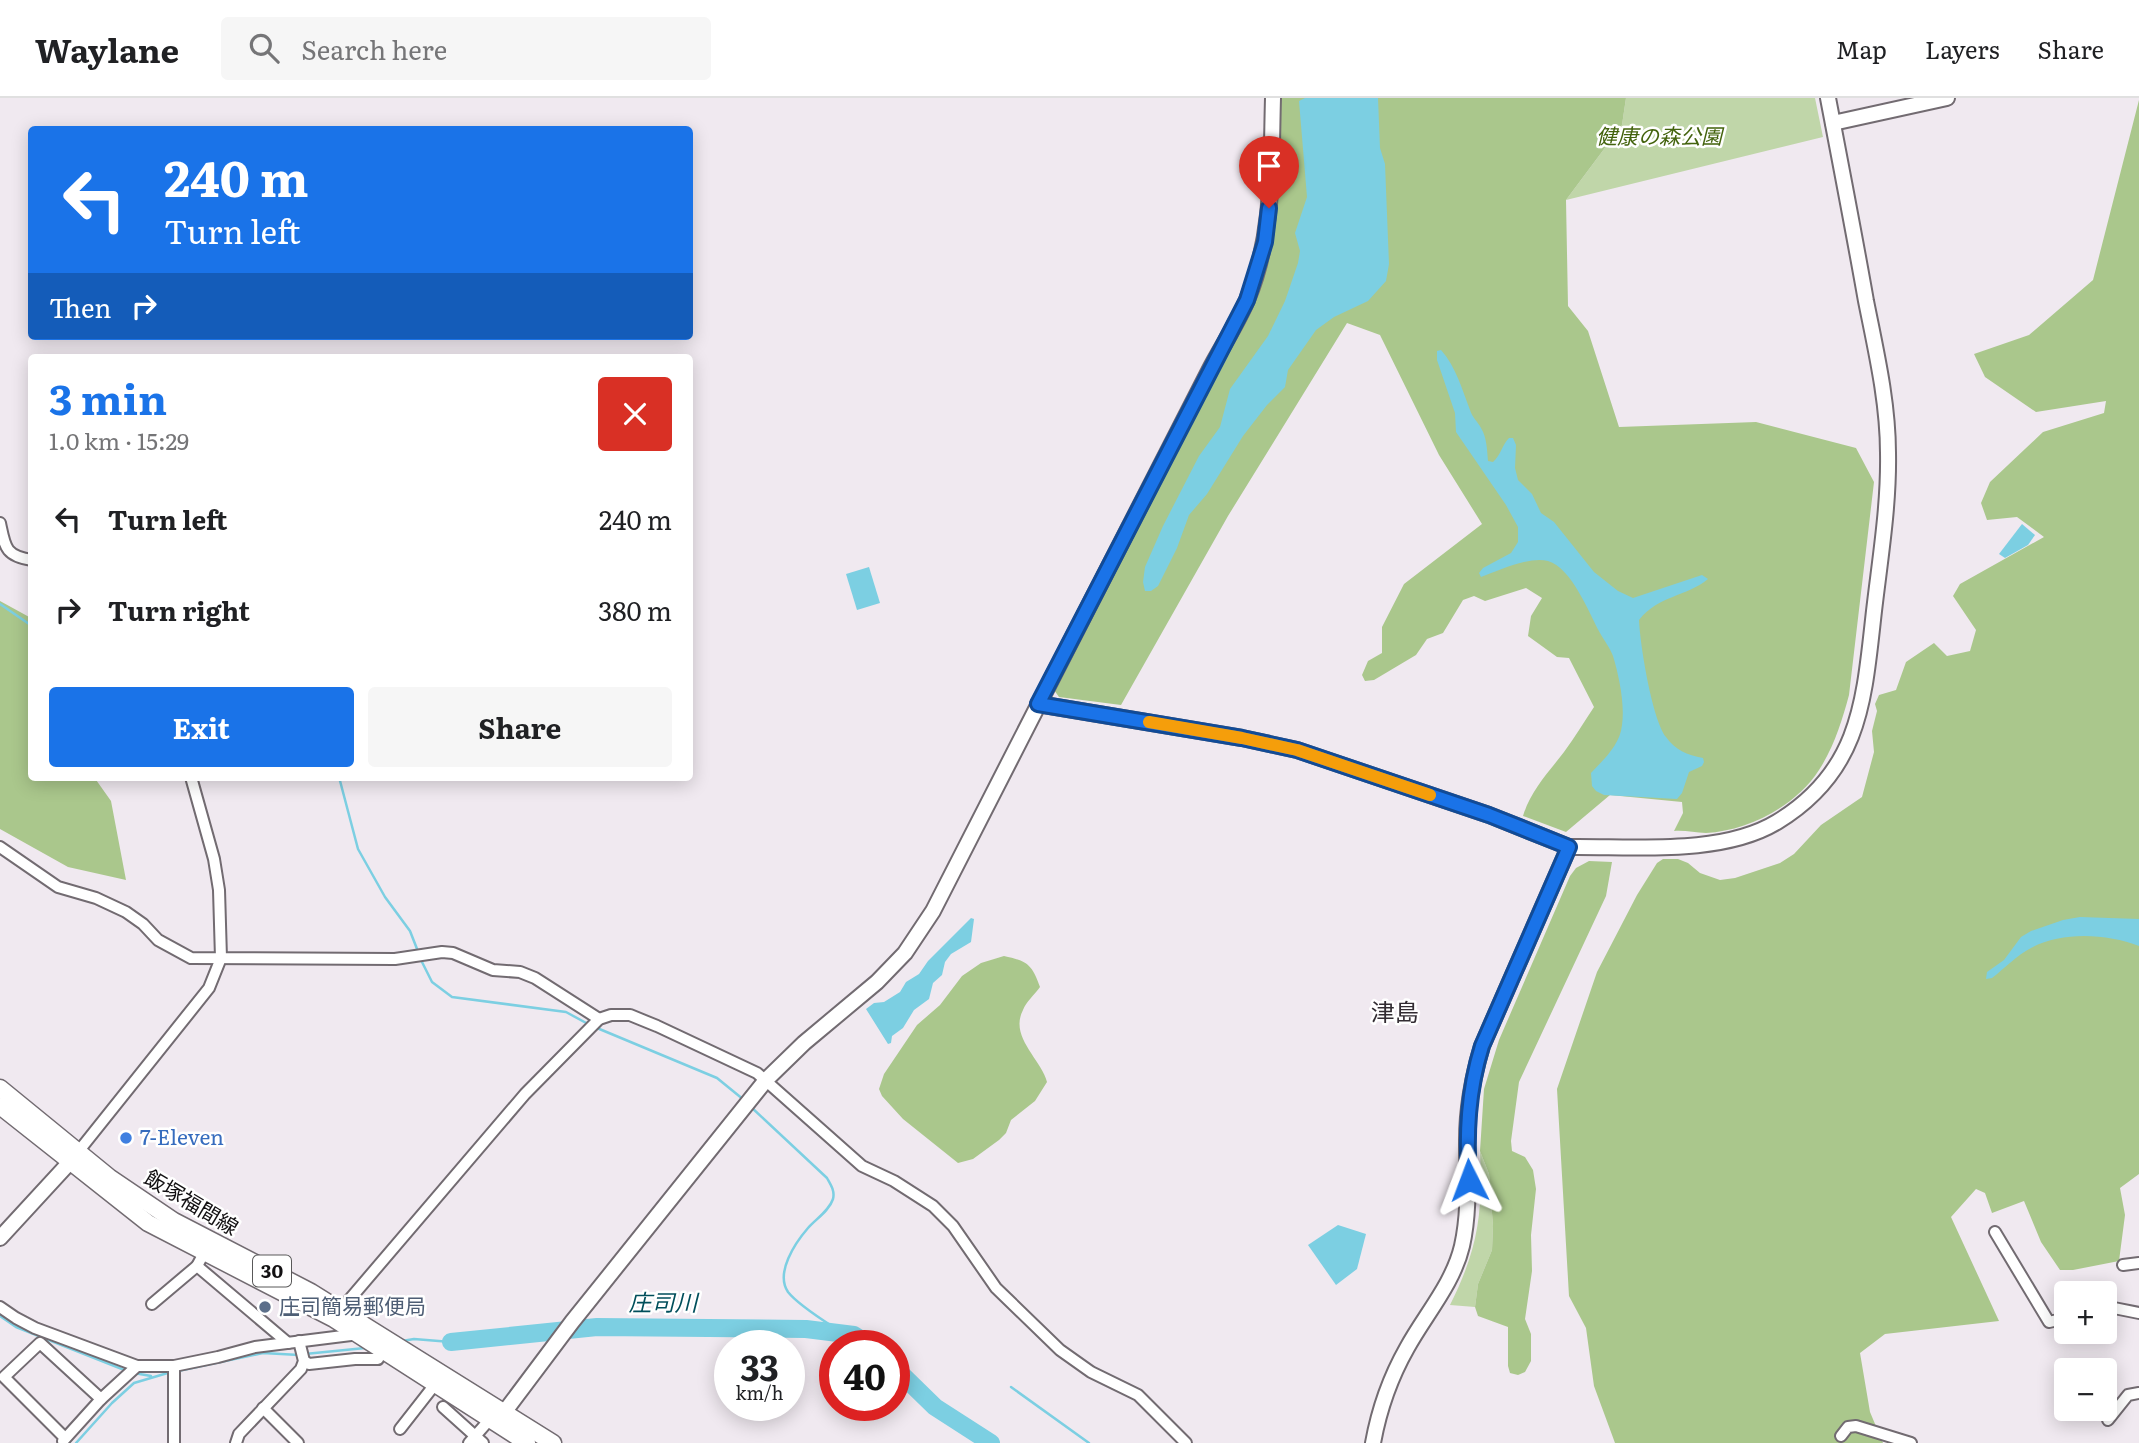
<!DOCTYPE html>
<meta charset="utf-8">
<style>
body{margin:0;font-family:Literata,"Noto Sans JP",serif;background:#f6f6f6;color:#202124;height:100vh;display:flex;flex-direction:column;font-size:26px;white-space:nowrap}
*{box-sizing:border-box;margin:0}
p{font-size:23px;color:#757577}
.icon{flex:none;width:38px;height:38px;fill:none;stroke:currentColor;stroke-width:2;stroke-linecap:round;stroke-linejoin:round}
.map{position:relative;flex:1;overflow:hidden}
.drawer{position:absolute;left:28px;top:256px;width:665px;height:427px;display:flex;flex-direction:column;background:#fff;border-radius:7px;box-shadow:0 4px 18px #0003}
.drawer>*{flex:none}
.banner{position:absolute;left:28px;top:28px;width:665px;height:214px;border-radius:7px;box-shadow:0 4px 18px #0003;background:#1a73e8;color:#fff;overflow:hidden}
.controls{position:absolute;left:2054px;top:1183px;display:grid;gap:14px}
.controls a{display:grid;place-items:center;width:63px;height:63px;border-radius:7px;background:#fff;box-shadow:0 4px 18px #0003;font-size:35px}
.speed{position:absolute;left:714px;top:1232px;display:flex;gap:14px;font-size:35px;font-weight:700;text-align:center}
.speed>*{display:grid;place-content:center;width:91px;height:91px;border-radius:50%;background:#fff;box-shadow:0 4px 18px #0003;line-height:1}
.speed small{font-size:18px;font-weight:400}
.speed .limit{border:10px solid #d22;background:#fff;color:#111}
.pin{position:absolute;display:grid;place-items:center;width:60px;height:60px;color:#fff;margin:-72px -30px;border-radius:50% 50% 50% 0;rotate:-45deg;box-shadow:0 0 7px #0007}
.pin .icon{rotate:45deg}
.me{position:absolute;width:77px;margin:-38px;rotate:357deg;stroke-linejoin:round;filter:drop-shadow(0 0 5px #0008)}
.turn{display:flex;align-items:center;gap:24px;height:147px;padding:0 21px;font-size:32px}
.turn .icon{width:91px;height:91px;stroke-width:2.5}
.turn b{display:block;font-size:49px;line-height:60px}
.then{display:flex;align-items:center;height:66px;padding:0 21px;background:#0003;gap:14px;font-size:26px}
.round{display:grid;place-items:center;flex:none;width:74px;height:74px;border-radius:7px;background:#f6f6f6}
.headline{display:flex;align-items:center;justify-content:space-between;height:119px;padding:0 21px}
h1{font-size:42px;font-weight:700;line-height:52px;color:#1a73e8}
.primary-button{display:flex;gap:14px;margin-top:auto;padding:14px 21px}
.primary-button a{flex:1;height:80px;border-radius:7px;background:#1a73e8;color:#fff;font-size:28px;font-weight:700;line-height:80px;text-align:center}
.primary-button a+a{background:#f6f6f6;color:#202124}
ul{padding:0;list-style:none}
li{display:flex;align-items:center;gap:21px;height:91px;padding:0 21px}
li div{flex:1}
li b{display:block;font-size:26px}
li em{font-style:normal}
header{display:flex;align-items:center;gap:42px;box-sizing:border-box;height:98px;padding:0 35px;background:#fff;border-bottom:2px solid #e0e0e0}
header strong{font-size:33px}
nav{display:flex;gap:38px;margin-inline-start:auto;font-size:24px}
.search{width:490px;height:63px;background:#f6f6f6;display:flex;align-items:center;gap:18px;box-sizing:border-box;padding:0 24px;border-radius:7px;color:#757577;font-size:26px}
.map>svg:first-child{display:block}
</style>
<header>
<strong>Waylane</strong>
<div class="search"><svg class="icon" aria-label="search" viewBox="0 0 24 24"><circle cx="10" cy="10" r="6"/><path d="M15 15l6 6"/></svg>Search here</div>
<nav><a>Map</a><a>Layers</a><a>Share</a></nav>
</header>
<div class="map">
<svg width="2139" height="1345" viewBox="0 0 2139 1345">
<rect width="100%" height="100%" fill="#f0e9f0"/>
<g fill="#c0d6a9">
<polygon points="1626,0 1815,0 1823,39 1566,102 1622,27"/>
<path d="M1480,1053L1489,1076L1493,1128L1492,1152L1478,1186L1475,1209L1450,1207C1478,1151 1483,1115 1480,1053Z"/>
</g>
<g fill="#aac78c">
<path d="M1280,0H1626L1622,27L1566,102L1568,208L1588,233L1619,329L1756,324L1856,350L1874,384L1849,597C1842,623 1834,649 1819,672C1796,708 1748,733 1706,735C1695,735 1685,732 1674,733L1683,715L1682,704L1610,697L1566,734L1523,718C1531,692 1548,675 1564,654C1575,639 1584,624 1594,609L1569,560L1557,559L1528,538L1531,518L1542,500L1526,490L1485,503L1474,498L1463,502L1443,535L1427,541L1416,557L1374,582L1365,583L1362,577L1368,563L1382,555V529L1404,486L1482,426L1439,357L1380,237L1347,225L1228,418L1121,607L1059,599L1054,592L1252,207Z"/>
<polygon points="2139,2 2139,1076 2120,1090 2125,1117 2119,1163 2073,1172 2060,1172 2041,1144 2024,1103 1992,1115 1985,1095 1976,1091 1951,1119 1999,1223 1885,1236 1860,1255 1870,1314 1883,1345 1615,1345 1594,1288 1586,1230 1569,1198 1557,991 1597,874 1637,797 1657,765 1663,761 1678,761 1688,765 1700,775 1720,782 1735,780 1780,765 1794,756 1821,727 1862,699 1874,654 1872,633 1877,613 1875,606 1879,597 1896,592 1906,564 1934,545 1947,558 1970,553 1976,532 1953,498 1960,486 2044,439 2017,419 1987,422 1981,405 1990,384 2043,334 2104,315 2106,303 2036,314 1985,279 1974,256 2029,237 2093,182"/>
<polygon points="0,503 31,520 32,679 94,679 111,703 126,782 68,769 0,731"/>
<polygon points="1589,763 1612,764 1606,798 1519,984 1511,1043 1512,1053 1525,1059 1533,1072 1536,1091 1531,1137 1532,1173 1525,1221 1531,1236 1531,1263 1525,1274 1518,1277 1510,1275 1508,1268 1508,1229 1478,1218 1475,1209 1478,1186 1492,1152 1493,1128 1489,1076 1480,1053 1484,991 1499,942 1570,778 1576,770"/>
<path d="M1004,858C1027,863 1032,866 1040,889C1035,896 1026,904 1023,912C1009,939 1041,961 1047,984L1035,1003L1011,1022L1006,1035L999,1042L973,1061L958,1065L903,1021L882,998L879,991L884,976L917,927L940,907L962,878L981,865Z"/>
</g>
<g fill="#7ccfe2">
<polygon points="1305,0 1378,0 1380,50 1385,66 1389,166 1386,183 1368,203 1334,219 1316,232 1288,272 1285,289 1267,307 1243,338 1207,396 1189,417 1177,450 1158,488 1151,493 1145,493 1143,484 1145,469 1163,428 1199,358 1220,329 1230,291 1268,238 1285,203 1298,165 1300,153 1295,135 1307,99 1299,3"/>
<path d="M1441,252C1456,269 1462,291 1470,312C1472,319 1478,324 1481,330C1487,340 1487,352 1488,363L1493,364C1501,357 1502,347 1509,340H1513L1516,347L1515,370L1518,382L1532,396L1541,415L1554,424L1594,474L1618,493L1633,500L1702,477L1708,481C1686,499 1659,497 1639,522C1640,546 1652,621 1666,639C1675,652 1687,657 1703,660L1704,664L1702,668L1689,674L1682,695L1677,701L1604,697L1596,693L1592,688L1591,675C1604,661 1620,647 1622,627C1625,606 1619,578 1613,558C1610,550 1604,542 1600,535C1589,515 1572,470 1548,463C1529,458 1498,473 1481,479L1479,475L1483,470L1511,455L1518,444V429L1506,407L1456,334L1455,315L1437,262V253Z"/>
<polygon points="2022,426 2035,437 2028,447 2005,460 1999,456"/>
<polygon points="869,469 880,505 857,512 846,476"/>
<path d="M2080,819L2139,821V848C2107,836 2063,833 2031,850C2017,857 2005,870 1992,880L1986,881L1987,874L2004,862L2021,839L2031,833L2063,822Z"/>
<polygon points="971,820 974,821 971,844 951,856 945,864 942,877 933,885 929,901 914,912 903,930 892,938 891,945 888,946 866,911 874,905 884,904 900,894 906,884 919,876 928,863"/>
<polygon points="1338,1127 1366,1136 1357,1171 1336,1187 1308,1147"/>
</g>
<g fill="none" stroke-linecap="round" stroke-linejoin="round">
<g stroke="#7ccfe2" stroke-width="2.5">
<polyline points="0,506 32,528"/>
<polyline points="339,679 358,751 385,799 410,833 419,856"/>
<polyline points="421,862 432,884 452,899 566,914 588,926"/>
<polyline points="597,930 717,980 744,1002"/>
<path d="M751,1009L827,1080C831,1087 835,1093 833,1101C829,1113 816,1121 808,1130C795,1145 775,1175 788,1194C799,1208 826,1224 841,1234"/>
<polyline points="0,1218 16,1229 127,1273"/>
<polyline points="402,1243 414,1241 451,1244"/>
<polyline points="305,1256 365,1250"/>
<polyline points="178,1273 263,1255 299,1257"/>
<polyline points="134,1275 151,1278"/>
<polyline points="1011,1289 1089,1345"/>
<polyline points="76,1345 112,1305 134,1285 171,1274"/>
</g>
<g stroke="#7ccfe2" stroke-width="18">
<polyline points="451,1244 597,1229 806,1231 854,1237 871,1248"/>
<polyline points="894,1269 935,1309 991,1345"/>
</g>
<g stroke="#726b71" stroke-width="14">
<g id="street">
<path d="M0,425C5,449 5,458 32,462"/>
<polyline points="0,749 58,789 96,800 126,814 143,826 158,842 191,860 395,861 442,854 453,855 493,872 520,874 535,880 599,921"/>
<polyline points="74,1059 209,890 221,860 219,792 214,761 191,679"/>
<polyline points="1995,1134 2049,1224 2067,1220"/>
<polyline points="2123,1167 2139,1165"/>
<polyline points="197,1168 288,1245"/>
<polyline points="152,1206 197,1168 204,1155"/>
<polyline points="0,1209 16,1220 35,1230 137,1268 174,1268 218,1259 255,1249 359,1236"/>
<polyline points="2105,1212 2114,1210 2139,1215"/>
<polyline points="338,1215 525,996 599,921 611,917 630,917 657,928 757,975 862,1068 894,1083 933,1108 953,1128 996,1190 1060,1252 1091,1274 1138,1297 1186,1345"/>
<polyline points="304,1263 309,1266 355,1261 378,1261 383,1251"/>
<polyline points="443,1309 483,1345"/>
<polyline points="263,1310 298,1345"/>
<polyline points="2108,1322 2128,1297 2139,1295"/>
<polyline points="400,1331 436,1285"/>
<polyline points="1841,1338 1848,1329 1856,1328 1911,1345"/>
<polyline points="65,1340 4,1279 40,1245 101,1301"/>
<polyline points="63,1343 101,1301 137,1268"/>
<polyline points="174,1345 174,1268"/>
<polyline points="236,1345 239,1336 301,1271 304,1263 299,1243"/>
<polyline points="469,1345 491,1320"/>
</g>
</g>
<g stroke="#726b71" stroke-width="18">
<g id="secondary">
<polyline points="1833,25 1947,0"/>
<path d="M1038,606L1242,640L1297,652L1489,717L1569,749L1482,948C1473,978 1467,1010 1467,1042C1467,1078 1470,1112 1462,1148C1453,1186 1425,1217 1407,1250C1390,1280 1379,1312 1373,1345"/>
<path d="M1569,749C1632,748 1721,758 1777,724C1861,673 1864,602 1874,513C1880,461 1889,408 1888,355C1888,304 1876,253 1866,203C1854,135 1841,68 1828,0"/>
<polyline points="0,1140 70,1064"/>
<path d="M497,1324L572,1224L766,982L804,945L877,884L905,855L933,813L1209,273C1221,250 1237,226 1247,202C1274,138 1271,68 1273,0"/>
</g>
</g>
<g stroke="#726b71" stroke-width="19">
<g id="primary">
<polyline points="0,990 109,1079 174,1123 311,1194 553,1345"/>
<polyline points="0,1008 148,1125 334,1221 527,1345"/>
</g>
</g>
<use href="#street" stroke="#fff" stroke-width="10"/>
<use href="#secondary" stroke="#fff" stroke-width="14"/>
<use href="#primary" stroke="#fff" stroke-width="16"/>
</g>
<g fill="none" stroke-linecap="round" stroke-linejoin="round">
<g stroke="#114b97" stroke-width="18">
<path id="route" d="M1269,110L1265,144L1247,202L1038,606L1242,640L1297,652L1489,717L1569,749L1482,948C1468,993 1466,1036 1469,1082"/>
</g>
<use href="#route" stroke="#1a73e8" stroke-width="12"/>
<polyline stroke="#f59e0b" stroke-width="12" points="1149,624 1242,640 1297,652 1430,697"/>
</g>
<circle fill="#3f7fe0" stroke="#fff" stroke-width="2.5" cx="126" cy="1040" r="7"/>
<circle fill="#5c6f8a" stroke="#fff" stroke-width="2.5" cx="265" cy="1209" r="7"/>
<g text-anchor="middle" stroke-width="5" stroke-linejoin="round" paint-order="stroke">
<rect fill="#fff" stroke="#595859" stroke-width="2" x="253" y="1157.5" width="38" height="31" rx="5"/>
<g font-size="19" font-weight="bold" fill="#121012">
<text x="272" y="1180">30</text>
</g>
<g font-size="21" font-style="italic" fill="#43630d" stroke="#fff">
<text x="1659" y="46">健康の森公園</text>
</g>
<g font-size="21" fill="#366cbe" stroke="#fff" text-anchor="start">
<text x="140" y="1047">7-Eleven</text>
</g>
<g font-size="21" fill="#121012" stroke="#fff">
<text transform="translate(191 1105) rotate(31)" y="7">飯塚福間線</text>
</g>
<g font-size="21" fill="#4e5e75" stroke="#fff" text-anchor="start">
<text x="279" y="1216">庄司簡易郵便局</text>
</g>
<g font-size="23" font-style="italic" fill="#004e5b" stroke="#fff">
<text x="663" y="1213">庄司川</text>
</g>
<g font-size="24" fill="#322c32" stroke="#fff">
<text x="1395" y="923">津島</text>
</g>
</g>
</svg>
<div class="controls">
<a>+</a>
<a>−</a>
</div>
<div class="speed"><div>33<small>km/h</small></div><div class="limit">40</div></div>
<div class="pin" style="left:1269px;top:110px;background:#d93025"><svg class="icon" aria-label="arrive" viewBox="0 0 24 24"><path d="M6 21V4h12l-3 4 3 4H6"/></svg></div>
<svg class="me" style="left:1469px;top:1082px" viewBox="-20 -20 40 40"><path d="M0-17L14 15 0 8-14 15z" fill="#1a73e8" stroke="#fff" stroke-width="4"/></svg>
<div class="banner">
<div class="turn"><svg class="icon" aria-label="left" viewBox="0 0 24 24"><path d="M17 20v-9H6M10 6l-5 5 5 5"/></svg><div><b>240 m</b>Turn left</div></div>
<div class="then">Then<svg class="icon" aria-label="right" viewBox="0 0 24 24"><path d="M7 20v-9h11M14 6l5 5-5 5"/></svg></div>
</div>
<section class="drawer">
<div class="headline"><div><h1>3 min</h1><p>1.0 km · 15:29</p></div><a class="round" style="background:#d93025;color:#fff"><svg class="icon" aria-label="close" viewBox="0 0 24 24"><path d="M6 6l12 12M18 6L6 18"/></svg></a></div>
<ul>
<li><svg class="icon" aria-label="left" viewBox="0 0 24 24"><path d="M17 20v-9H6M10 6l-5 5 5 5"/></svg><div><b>Turn left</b></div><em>240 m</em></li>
<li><svg class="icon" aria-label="right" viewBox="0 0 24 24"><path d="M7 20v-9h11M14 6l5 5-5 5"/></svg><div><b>Turn right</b></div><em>380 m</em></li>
</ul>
<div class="primary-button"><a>Exit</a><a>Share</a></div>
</section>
</div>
